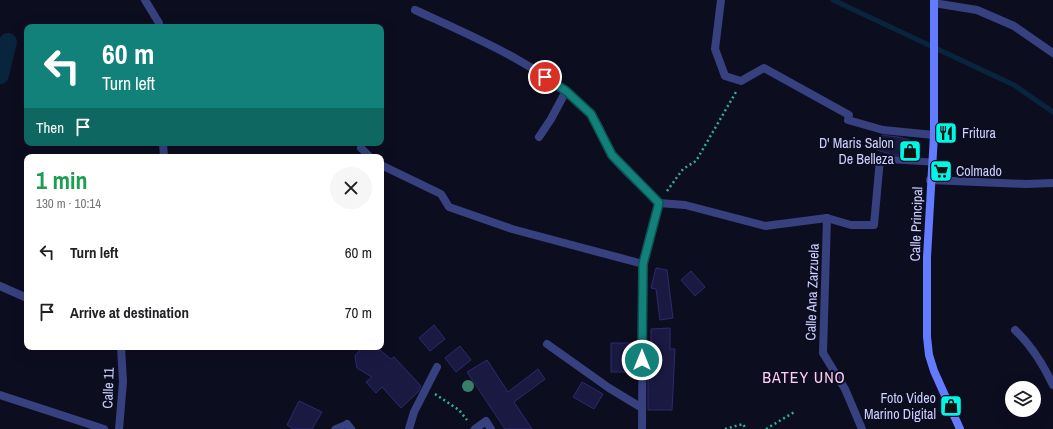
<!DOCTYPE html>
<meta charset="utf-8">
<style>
body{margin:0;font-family:"Archivo Narrow",sans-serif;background:#f6f6f6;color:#202124;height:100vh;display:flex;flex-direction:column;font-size:15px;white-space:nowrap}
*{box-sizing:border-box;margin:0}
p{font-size:13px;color:#757577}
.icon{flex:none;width:22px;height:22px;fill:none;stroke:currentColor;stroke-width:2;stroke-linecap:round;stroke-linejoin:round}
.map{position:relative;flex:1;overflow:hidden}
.panel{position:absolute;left:24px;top:154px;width:360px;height:196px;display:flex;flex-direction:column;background:#fff;border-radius:8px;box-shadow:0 4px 16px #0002}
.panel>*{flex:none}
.banner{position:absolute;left:24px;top:24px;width:360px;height:122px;border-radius:8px;box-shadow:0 4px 16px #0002;background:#12817a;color:#fff;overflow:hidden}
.fabs{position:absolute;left:1005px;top:381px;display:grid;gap:8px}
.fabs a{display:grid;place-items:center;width:36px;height:36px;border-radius:50%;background:#fff;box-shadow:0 4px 16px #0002;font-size:20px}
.pin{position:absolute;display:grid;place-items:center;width:34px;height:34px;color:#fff;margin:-17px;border:2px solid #fff;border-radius:50%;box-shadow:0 1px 4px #0007}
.me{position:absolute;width:44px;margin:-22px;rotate:0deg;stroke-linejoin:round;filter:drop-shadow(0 0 3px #0008)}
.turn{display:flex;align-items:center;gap:14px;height:84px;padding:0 12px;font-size:18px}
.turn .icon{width:52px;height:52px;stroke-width:2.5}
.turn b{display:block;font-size:28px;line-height:34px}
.then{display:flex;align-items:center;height:38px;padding:0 12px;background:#0003;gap:8px;font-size:15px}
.round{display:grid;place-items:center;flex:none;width:42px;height:42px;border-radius:21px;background:#f6f6f6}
.summary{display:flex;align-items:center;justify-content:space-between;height:68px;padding:0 12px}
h1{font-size:24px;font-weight:700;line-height:30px;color:#1e9e55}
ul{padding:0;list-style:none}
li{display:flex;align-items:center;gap:12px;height:60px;padding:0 12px}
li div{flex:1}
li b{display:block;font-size:15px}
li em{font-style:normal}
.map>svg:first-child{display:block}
</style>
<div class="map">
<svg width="1053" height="429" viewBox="0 0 1053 429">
<rect width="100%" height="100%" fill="#0d0d20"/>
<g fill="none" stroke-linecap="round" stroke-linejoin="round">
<polyline stroke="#09253d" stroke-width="5" points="833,0 1014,85 1053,112"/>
<polyline stroke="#09253d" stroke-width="18" points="0,75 8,42"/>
</g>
<g fill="#1a1942" stroke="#2c2b6e">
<polygon points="881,135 898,137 917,142 913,156 893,155 877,150"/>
<polygon points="656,268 667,270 673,318 660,320 656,289 651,288"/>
<polygon points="691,271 705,287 695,296 681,280"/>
<polygon points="434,325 445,339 430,351 419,338"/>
<polygon points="670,328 670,349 675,349 672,410 648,410 648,343 651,343 651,329"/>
<rect x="611" y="343" width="26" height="29"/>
<polygon points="460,346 471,360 456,372 445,358"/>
<polygon points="362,347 376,347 391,359 394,357 421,386 418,392 401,408 382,387 376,393 366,382 372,377 357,368 355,356"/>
<polygon points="487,360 508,392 538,369 545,379 514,402 532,429 505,429 467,372"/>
<polygon points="582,382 603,394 594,409 573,397"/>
<polygon points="299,401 322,412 312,429 293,429 287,425"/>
</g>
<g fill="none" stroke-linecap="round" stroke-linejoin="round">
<g stroke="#2db293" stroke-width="2.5" stroke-dasharray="2 3" stroke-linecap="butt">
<polyline points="667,191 683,169 696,161 736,92"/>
<polyline points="435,394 459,410 467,420"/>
<polyline points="725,429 743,424 746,429"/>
<polyline points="766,429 796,411"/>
</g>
<g stroke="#374180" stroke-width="7">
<polyline points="880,159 931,162"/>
<polyline points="335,429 347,424"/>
</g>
<g stroke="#374180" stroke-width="8">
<polyline points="145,0 159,23 159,27"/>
<polyline points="721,0 715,49 725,76 741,81 764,68 849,115 848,120 883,130 934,135"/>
<polyline points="934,3 977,10 1014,26 1053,53"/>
<path d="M415,10C476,38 542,65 590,113C601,124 603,143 612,156C626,173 644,188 659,203L685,205L765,226L827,218L851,225H874L880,159"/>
<polyline points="539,137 551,119 566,91"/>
<polyline points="163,143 164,157"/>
<polyline points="361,148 370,157"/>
<polyline points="381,165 441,194 449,207 512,229 643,264"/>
<polyline points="930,180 1026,184 1053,183"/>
<polyline points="827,218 823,353 845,389 862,429"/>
<polyline points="0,286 27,298"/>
<path d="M1015,330C1032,346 1043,364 1053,385"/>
<polyline points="547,344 609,388 642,408"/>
<polyline points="0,395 104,429"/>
<polyline points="347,424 351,429"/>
<polyline points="119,429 123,382 121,347"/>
<polyline points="409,429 414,412 437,367"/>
<polyline points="475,429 486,421 491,429"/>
<polyline points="642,429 643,264 659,203"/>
</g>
<polyline stroke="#637bff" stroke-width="8" points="934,0 934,135 927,257 927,337 929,355 934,371 960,429"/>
</g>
<circle fill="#368069" cx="468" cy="386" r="6"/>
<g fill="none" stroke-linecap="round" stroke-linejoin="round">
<g stroke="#0c544f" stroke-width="10">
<polyline id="route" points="545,77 566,91 591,114 612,155 659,203 643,264 642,360"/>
</g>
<use href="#route" stroke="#12817a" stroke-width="7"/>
</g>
<defs>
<g id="restaurant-square" transform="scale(1.15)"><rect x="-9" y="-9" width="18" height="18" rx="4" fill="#00f7e4" stroke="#0d0d20"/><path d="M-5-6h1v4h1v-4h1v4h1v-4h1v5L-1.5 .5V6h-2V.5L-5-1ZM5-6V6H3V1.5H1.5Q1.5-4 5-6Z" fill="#111"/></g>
<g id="shop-square" transform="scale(1.15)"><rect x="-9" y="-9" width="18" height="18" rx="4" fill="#00f7e4" stroke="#0d0d20"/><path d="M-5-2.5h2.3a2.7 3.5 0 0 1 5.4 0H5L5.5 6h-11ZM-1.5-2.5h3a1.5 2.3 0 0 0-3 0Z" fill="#111"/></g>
<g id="supermarket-square" transform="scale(1.15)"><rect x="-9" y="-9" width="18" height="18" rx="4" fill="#00f7e4" stroke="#0d0d20"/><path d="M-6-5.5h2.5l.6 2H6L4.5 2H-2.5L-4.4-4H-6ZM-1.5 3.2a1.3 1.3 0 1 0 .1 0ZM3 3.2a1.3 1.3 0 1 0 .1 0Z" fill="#111"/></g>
</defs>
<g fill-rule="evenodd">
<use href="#restaurant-square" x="946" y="133"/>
<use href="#shop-square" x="910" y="151"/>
<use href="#supermarket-square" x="941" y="171"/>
<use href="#shop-square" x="951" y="406"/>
</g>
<g text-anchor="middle" stroke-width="4" stroke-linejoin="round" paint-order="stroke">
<g font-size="14" fill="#cccfff" stroke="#0d0d20" text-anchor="start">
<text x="962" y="138">Fritura</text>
<text x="894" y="148" text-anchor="end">D' Maris Salon<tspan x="894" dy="16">De Belleza</tspan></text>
<text x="956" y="176">Colmado</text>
<text x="936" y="403" text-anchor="end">Foto Video<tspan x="936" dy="16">Marino Digital</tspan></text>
</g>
<g font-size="14" fill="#cccfff" stroke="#0d0d20">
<text transform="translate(916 224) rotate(-88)" y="5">Calle Principal</text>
<text transform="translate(812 292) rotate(-88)" y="5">Calle Ana Zarzuela</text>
<text transform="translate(108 388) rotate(-88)" y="5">Calle 11</text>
</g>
<g font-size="16" letter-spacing="1" fill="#ffcef6" stroke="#0d0d20">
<text x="804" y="383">BATEY UNO</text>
</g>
</g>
</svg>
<div class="fabs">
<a><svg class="icon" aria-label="layers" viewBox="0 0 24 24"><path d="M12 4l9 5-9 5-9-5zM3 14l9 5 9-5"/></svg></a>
</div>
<div class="pin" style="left:545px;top:77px;background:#d93025"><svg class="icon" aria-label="arrive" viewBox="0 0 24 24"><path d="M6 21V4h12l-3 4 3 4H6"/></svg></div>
<svg class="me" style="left:642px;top:360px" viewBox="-20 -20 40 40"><circle r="17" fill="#12817a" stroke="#fff" stroke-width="3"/><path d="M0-11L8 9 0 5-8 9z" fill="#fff"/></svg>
<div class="banner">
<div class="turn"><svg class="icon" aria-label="left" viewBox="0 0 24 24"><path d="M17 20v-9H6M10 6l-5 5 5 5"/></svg><div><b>60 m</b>Turn left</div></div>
<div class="then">Then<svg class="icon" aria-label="arrive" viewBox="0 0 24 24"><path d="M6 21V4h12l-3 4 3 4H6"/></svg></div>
</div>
<section class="panel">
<div class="summary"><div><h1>1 min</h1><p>130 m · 10:14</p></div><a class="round"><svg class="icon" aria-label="close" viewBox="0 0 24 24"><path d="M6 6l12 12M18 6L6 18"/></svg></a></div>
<ul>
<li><svg class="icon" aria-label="left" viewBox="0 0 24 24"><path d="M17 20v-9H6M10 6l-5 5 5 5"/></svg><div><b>Turn left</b></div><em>60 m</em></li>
<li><svg class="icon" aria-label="arrive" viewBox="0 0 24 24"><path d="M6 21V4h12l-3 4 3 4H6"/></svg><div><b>Arrive at destination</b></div><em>70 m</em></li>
</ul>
</section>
</div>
